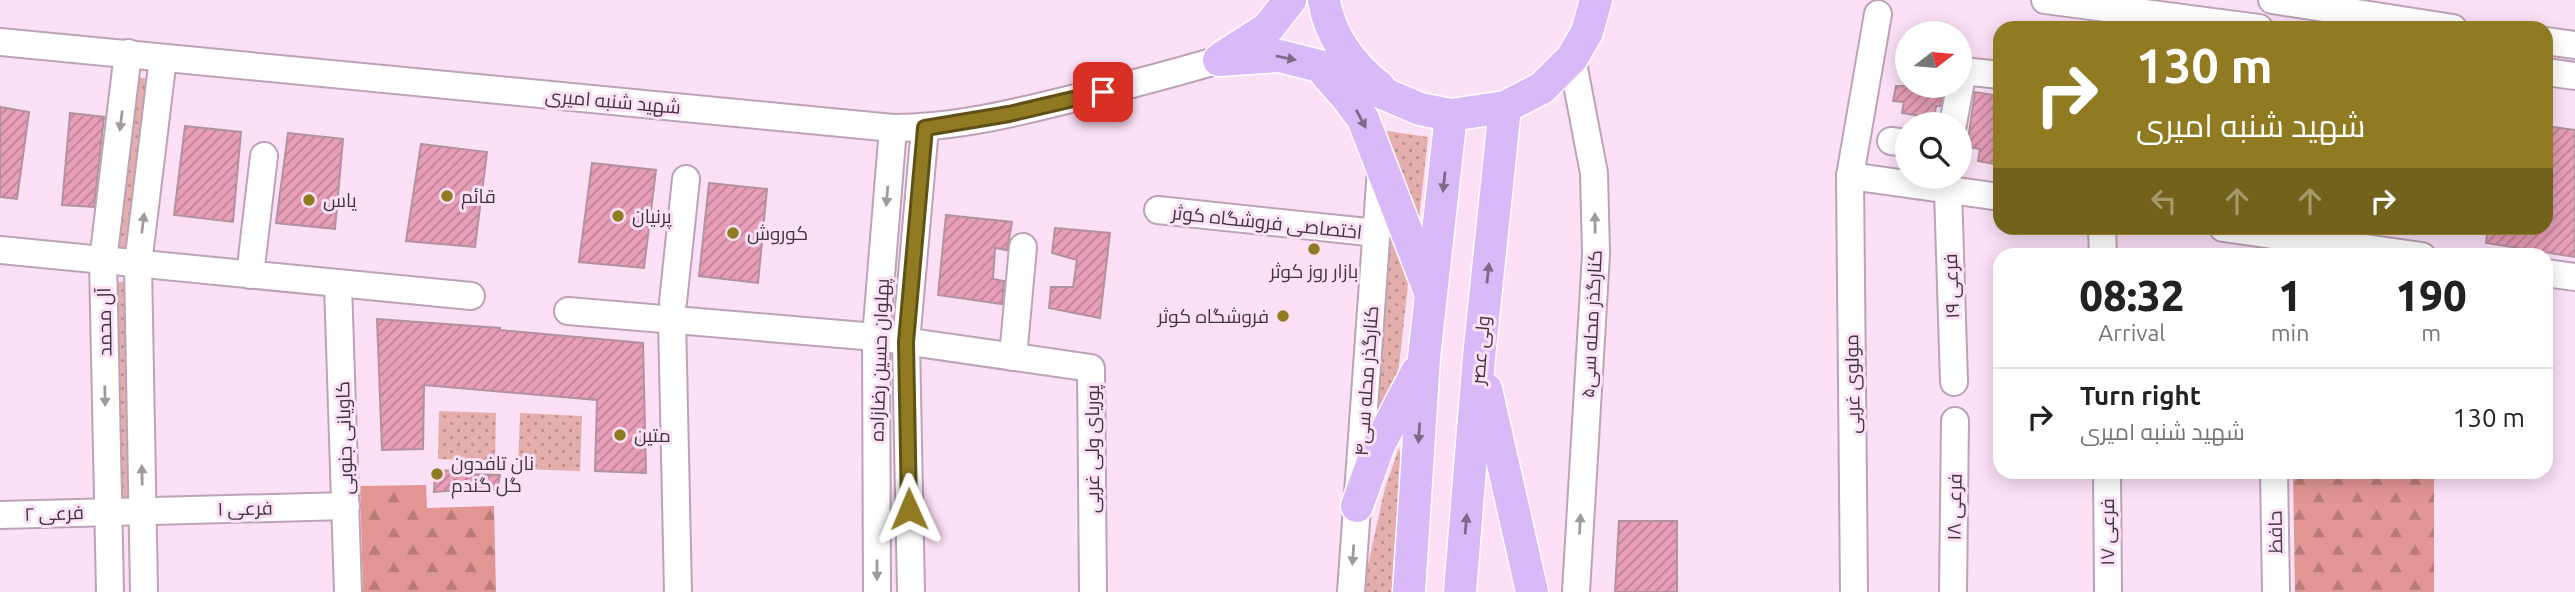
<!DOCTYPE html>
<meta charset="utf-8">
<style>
body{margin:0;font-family:Ubuntu,Cairo,sans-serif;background:#f2f2f2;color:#222;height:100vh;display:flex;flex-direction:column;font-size:26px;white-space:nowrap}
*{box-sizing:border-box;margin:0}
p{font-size:23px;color:#767676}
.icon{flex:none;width:38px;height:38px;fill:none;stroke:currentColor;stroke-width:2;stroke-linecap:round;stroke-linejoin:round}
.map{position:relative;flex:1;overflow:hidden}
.details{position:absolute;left:1993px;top:248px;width:560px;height:231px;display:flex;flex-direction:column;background:#fff;border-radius:21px;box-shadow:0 4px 18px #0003}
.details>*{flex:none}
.banner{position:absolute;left:1993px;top:21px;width:560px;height:214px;border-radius:21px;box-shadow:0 4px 18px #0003;background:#907b22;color:#fff;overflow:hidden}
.needle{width:46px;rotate:74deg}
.tools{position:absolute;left:1895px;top:21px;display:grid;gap:14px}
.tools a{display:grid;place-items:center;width:77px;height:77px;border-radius:50%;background:#fff;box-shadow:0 4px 18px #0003;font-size:35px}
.pin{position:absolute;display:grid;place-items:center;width:60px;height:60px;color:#fff;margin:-30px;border-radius:14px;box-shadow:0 4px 10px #0006}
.me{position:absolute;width:77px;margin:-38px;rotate:359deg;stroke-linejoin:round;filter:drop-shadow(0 0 5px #0008)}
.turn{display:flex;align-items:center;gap:24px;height:147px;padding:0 28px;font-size:32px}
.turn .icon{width:91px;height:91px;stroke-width:2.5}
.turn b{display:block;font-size:49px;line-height:60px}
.lanes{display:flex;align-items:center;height:66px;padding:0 28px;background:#0003;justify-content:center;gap:35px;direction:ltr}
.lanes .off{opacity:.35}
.eta{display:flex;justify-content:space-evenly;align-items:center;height:119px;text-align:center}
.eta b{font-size:42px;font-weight:800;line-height:49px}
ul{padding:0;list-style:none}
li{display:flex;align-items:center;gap:21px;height:98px;padding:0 28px;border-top:2px solid #e0e0e0}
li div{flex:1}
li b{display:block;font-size:26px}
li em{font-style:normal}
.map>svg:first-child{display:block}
</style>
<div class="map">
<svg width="2575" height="592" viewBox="0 0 2575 592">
<defs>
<pattern id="grass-dots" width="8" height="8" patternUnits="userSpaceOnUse" patternTransform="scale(1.75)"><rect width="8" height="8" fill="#e4aeac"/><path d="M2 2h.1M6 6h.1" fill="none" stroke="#ba8e8d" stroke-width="1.8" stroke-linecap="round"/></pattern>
<pattern id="forest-firs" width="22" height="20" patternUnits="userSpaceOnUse" patternTransform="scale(1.75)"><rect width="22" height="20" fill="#e29693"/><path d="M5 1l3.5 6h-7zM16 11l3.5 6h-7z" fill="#b97b79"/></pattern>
<pattern id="building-hatch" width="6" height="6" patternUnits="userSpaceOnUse" patternTransform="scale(1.75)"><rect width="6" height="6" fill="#e89eb8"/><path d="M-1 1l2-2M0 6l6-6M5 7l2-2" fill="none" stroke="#bd8297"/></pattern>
</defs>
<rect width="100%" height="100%" fill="#fbe0f6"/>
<g fill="url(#grass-dots)">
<polygon points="136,77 154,80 131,253 113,251"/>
<polygon points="1381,130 1428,137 1418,228"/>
<polygon points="1388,232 1404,249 1408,285 1396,392 1374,464"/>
<polygon points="132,281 130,497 114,498 113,282"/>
<polygon points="439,411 496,413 495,461 438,459"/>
<polygon points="520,413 582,416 580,471 518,469"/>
<polygon points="1399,448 1403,465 1396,592 1362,592 1385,488"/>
</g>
<g fill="url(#forest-firs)">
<polygon points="2293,473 2434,473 2434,592 2295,592"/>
<polygon points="426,485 427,508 494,506 496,592 363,592 360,486"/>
</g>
<g fill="url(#building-hatch)" stroke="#b2929d" stroke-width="2">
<polygon points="1896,86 1944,86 1940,106 1936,106 1934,118 1902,113 1904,102 1893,101"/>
<polygon points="1975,92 2000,96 2000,165 1978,161 1980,149 1967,147"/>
<polygon points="0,107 29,112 17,199 0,197"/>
<polygon points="70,113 104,117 94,207 62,205"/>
<polygon points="185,126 241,132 233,222 174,215"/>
<polygon points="2546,126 2575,130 2575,257 2486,243 2488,228 2546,228"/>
<polygon points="288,133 343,139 335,229 276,223"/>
<polygon points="421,144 487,152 475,247 406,241"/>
<polygon points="592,163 656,170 644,268 579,262"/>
<polygon points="709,183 767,189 758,283 699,276"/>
<polygon points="946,215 1012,222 1007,250 995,248 993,279 1004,281 1002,304 938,295"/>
<polygon points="1055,228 1110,233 1100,318 1049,308 1051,287 1073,287 1077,260 1052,253"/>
<polygon points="377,319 500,328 500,330 643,343 646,473 595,471 597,400 424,385 423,449 382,450"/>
<polygon points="461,470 461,474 500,475 497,491 460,488 460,490 434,492 435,471"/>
<polygon points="1619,521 1677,521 1677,592 1615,592"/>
</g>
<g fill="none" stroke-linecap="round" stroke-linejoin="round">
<g stroke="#bca3b8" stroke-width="30">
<g id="minor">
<polyline points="2045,0 2259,28"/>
<polyline points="2272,0 2453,28"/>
<polyline points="2546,41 2575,45"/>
<path d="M0,42L893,128C950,128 1007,115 1063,101C1115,89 1167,75 1219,60"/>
<polyline points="1572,58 1594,173 1596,254 1576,592"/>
<polyline points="2546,72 2575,76"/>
<polyline points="1960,85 1963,71 2000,75"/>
<polyline points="1953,124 1960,86"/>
<polyline points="1891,141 1908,143"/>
<polyline points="1850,176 2000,197"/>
<polyline points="1945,177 1948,190 1954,382"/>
<polyline points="1158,210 1377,233"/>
<polyline points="2102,228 2103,256"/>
<polyline points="2223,228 2422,256"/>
<polyline points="0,250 471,296"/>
<polyline points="2546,273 2575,277"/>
<polyline points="250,275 264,156"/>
<polyline points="338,284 348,592"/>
<polyline points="673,302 686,179"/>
<polyline points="568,311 876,337 1091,368 1093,592"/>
<polyline points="672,319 678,592"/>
<polyline points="1013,357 1023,247"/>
<polyline points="2107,472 2108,592"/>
<polyline points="2274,472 2276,592"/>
<polyline points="0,515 346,506"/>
<polyline points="110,592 103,261 128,53"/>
<polyline points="144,592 138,264 163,58"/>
<polyline points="877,592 876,337 893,128"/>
<polyline points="911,592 906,342 925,128"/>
<polyline points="1351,592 1381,169"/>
<polyline points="1854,592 1850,176 1878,14"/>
<polyline points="1953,592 1955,421"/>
</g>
</g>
<g stroke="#fff" stroke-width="35">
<g id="major">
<path d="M1324,0C1329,35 1352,66 1379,87"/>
<polyline points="1223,57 1268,28 1290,0"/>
<polyline points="1219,60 1280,56 1319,66 1420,109 1451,115 1505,107 1542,88 1572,58 1587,32 1596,0"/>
<polyline points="1327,75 1345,95 1363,119 1430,292"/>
<polyline points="1486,389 1532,592"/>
<polyline points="1357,506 1379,445 1417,372"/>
<polyline points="1409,592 1424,358 1451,115"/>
<polyline points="1460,592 1479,357 1505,107"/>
</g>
</g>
<use href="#minor" stroke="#fff" stroke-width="26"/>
<use href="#major" stroke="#dab9f8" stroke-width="32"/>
</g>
<defs><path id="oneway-solid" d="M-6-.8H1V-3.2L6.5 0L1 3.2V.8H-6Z" transform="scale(1.75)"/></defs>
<g fill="#7e6a88">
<use href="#oneway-solid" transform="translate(1286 58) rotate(11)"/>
<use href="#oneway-solid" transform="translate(1361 119) rotate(62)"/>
<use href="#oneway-solid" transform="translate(1444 182) rotate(96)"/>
<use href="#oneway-solid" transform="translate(1488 273) rotate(-84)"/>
<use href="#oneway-solid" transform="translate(1419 433) rotate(94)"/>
<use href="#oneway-solid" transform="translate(1466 524) rotate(-85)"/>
</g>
<g fill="#a09a9e">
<use href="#oneway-solid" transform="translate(121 121) rotate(97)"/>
<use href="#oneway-solid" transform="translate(887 196) rotate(95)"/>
<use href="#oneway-solid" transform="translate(143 223) rotate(-83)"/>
<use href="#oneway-solid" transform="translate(1595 223) rotate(-91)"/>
<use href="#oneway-solid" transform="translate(105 396) rotate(89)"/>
<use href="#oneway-solid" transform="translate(142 475) rotate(-91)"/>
<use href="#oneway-solid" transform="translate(1580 524) rotate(-87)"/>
<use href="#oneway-solid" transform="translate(1353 555) rotate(94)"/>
<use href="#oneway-solid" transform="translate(877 570) rotate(90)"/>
</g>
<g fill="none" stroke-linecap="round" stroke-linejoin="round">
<g stroke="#5e5016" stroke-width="18">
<polyline id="route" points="909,509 906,342 925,128 1009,114 1103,92"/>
</g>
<use href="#route" stroke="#907b22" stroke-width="12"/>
</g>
<g fill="#907b22" stroke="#fbe0f6" stroke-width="2.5">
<circle cx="447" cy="196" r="7"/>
<circle cx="309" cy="200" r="7"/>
<circle cx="618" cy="216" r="7"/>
<circle cx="733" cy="233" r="7"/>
<circle cx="1314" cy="249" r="7"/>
<circle cx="1283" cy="316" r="7"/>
<circle cx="620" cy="435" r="7"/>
<circle cx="437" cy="474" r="7"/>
</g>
<g text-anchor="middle" stroke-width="6" stroke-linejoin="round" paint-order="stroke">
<g font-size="19" fill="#40363e" stroke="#fbe0f6">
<text transform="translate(613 101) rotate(5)" y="7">شهید شنبه امیری</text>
<text transform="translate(1267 222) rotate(6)" y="7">اختصاصی فروشگاه کوثر</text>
<text transform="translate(1951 286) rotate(-92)" y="7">فرعی ۱۹</text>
<text transform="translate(104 322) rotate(-91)" y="7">آل محمد</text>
<text transform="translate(1591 324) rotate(-87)" y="7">کنارگذر محله سی۵</text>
<text transform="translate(1480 350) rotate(-85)" y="7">ولی عصر</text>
<text transform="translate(879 360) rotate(-88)" y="7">پهلوان حسین رضازاده</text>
<text transform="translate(1366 381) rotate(-86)" y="7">کنارگذر محله سی۴</text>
<text transform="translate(1852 384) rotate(-91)" y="7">مولوی غربی</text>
<text transform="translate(344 438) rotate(-92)" y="7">کاویانی جنوبی</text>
<text transform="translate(1092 449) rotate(-90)" y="7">پوریای ولی غربی</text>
<text transform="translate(1954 507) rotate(-89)" y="7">فرعی ۱۸</text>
<text transform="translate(245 508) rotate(-1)" y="7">فرعی ۱</text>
<text transform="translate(54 513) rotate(-2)" y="7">فرعی ۲</text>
<text transform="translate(2107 532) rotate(-90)" y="7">فرعی ۱۷</text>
<text transform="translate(2275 532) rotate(-91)" y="7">حافظ</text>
</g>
<g font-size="19" fill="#40363e" stroke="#fbe0f6" text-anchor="start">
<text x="461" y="203">قائم</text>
<text x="323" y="207">یاس</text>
<text x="632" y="223">پرنیان</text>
<text x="747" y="240">کوروش</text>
<text x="1314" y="278" text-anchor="middle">بازار روز کوثر</text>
<text x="1269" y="323" text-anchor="end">فروشگاه کوثر</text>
<text x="634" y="442">متین</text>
<text x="451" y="470">نان تافدون<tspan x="451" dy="22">گل گندم</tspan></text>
</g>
</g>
</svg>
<div class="tools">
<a><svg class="needle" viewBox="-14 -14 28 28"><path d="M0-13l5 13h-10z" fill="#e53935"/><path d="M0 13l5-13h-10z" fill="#767676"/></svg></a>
<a><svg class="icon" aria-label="search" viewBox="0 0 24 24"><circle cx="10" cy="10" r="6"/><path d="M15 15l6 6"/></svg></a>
</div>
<div class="pin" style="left:1103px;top:92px;background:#d93025"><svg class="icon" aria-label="arrive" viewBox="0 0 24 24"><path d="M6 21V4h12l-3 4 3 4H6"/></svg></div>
<svg class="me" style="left:909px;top:509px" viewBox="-20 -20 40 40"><path d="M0-17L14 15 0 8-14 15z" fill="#907b22" stroke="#fff" stroke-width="4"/></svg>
<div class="banner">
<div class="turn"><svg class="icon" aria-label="right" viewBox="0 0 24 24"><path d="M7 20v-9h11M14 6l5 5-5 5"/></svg><div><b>130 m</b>شهید شنبه امیری</div></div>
<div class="lanes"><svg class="icon off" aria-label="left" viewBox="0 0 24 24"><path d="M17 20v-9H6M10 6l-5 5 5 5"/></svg><svg class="icon off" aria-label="ahead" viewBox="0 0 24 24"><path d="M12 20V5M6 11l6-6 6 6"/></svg><svg class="icon off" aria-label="ahead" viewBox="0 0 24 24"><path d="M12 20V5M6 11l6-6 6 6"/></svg><svg class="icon" aria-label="right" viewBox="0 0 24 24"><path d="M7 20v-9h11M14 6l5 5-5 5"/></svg></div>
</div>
<section class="details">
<div class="eta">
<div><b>08:32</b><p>Arrival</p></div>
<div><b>1</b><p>min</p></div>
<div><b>190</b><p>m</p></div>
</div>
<ul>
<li><svg class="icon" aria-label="right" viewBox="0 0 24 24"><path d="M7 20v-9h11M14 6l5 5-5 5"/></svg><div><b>Turn right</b><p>شهید شنبه امیری</p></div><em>130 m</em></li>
</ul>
</section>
</div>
